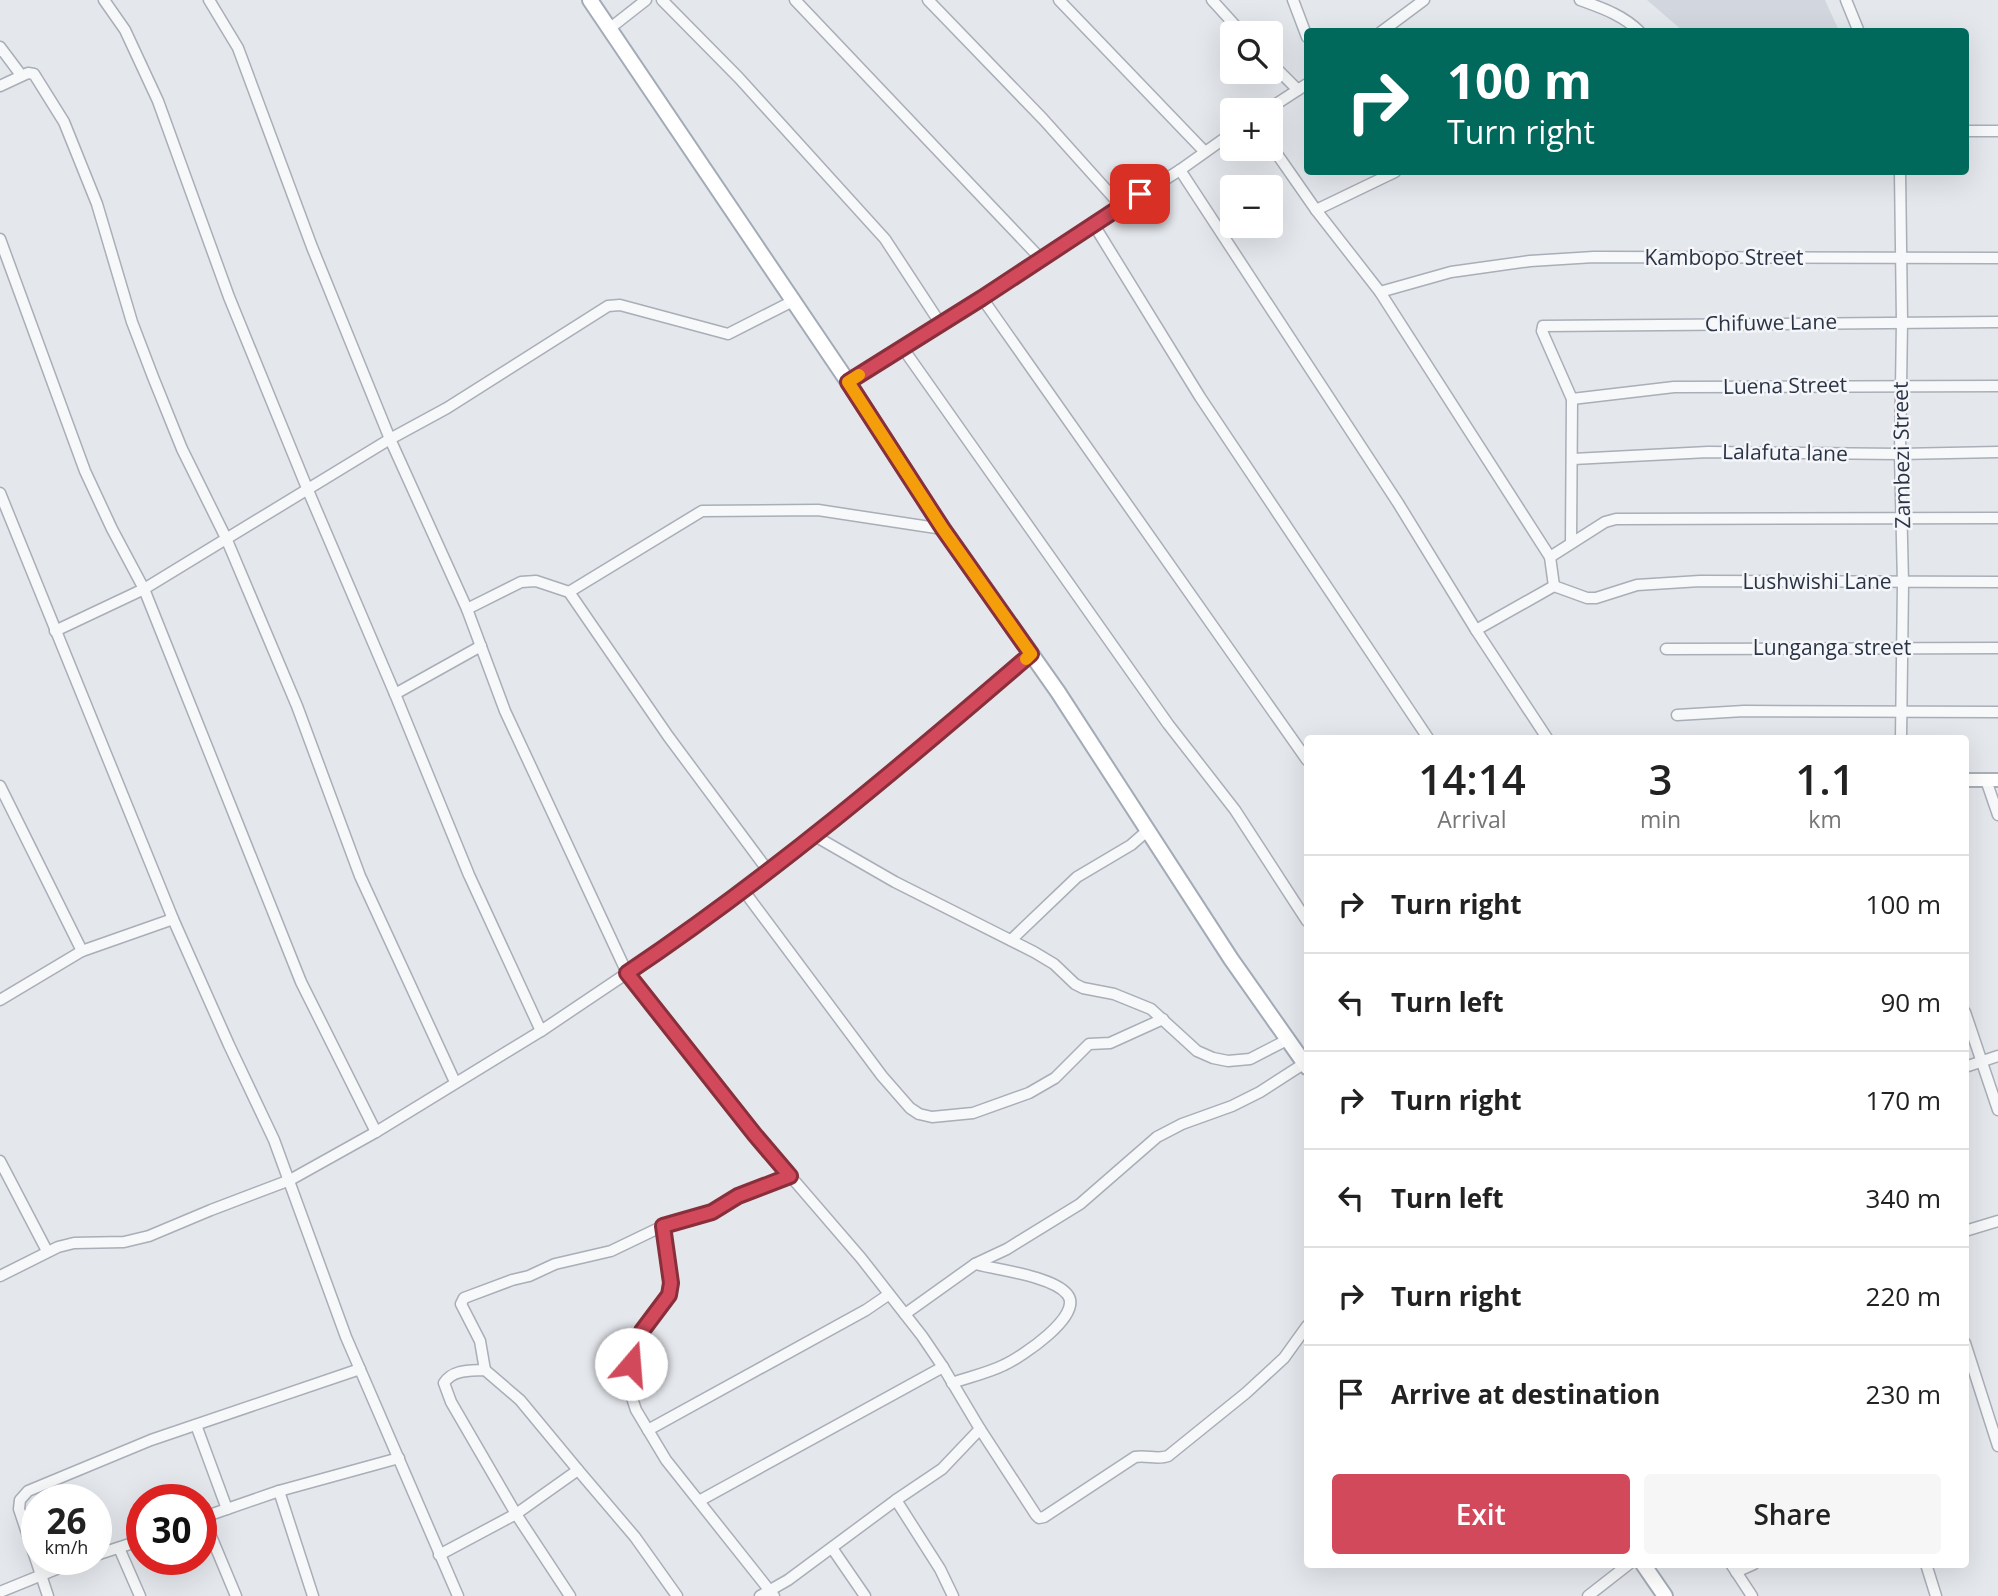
<!DOCTYPE html>
<meta charset="utf-8">
<style>
body{margin:0;font-family:"Open Sans",sans-serif;background:#f6f6f6;color:#222;height:100vh;display:flex;flex-direction:column;font-size:26px;white-space:nowrap}
*{box-sizing:border-box;margin:0}
p{font-size:23px;color:#767676}
.icon{flex:none;width:38px;height:38px;fill:none;stroke:currentColor;stroke-width:2;stroke-linecap:round;stroke-linejoin:round}
.map{position:relative;flex:1;overflow:hidden}
.sheet{position:absolute;left:1304px;top:735px;width:665px;height:833px;display:flex;flex-direction:column;background:#fff;border-radius:7px;box-shadow:0 7px 28px #0002}
.sheet>*{flex:none}
.banner{position:absolute;left:1304px;top:28px;width:665px;height:147px;border-radius:7px;box-shadow:0 7px 28px #0002;background:#00695c;color:#fff;overflow:hidden}
.tools{position:absolute;left:1220px;top:21px;display:grid;gap:14px}
.tools a{display:grid;place-items:center;width:63px;height:63px;border-radius:7px;background:#fff;box-shadow:0 7px 28px #0002;font-size:35px}
.speed{position:absolute;left:21px;top:1484px;display:flex;gap:14px;font-size:35px;font-weight:700;text-align:center}
.speed>*{display:grid;place-content:center;width:91px;height:91px;border-radius:50%;background:#fff;box-shadow:0 7px 28px #0002;line-height:1}
.speed small{font-size:18px;font-weight:400}
.speed .limit{border:10px solid #d22;background:#fff;color:#111}
.pin{position:absolute;display:grid;place-items:center;width:60px;height:60px;color:#fff;margin:-30px;border-radius:14px;box-shadow:0 4px 10px #0006}
.me{position:absolute;width:77px;margin:-38px;rotate:18deg;stroke-linejoin:round;filter:drop-shadow(0 0 5px #0008)}
.turn{display:flex;align-items:center;gap:24px;height:147px;padding:0 28px;font-size:32px}
.turn .icon{width:91px;height:91px;stroke-width:2.5}
.turn b{display:block;font-size:49px;line-height:60px}
.eta{display:flex;justify-content:space-evenly;align-items:center;height:119px;text-align:center}
.eta b{font-size:42px;font-weight:600;line-height:49px}
.action{display:flex;gap:14px;margin-top:auto;padding:14px 28px}
.action a{flex:1;height:80px;border-radius:7px;background:#d1495b;color:#fff;font-size:28px;font-weight:600;line-height:80px;text-align:center}
.action a+a{background:#f6f6f6;color:#222}
ul{padding:0;list-style:none}
li{display:flex;align-items:center;gap:21px;height:98px;padding:0 28px;border-top:2px solid #e0e0e0}
li div{flex:1}
li b{display:block;font-size:26px}
li em{font-style:normal}
.map>svg:first-child{display:block}
</style>
<div class="map">
<svg width="1998" height="1596" viewBox="0 0 1998 1596">
<rect width="100%" height="100%" fill="#e4e7ec"/>
<polygon fill="#d2d6de" points="1647,0 1825,0 1839,31 1683,31"/>
<g fill="none" stroke-linecap="round" stroke-linejoin="round">
<g stroke="#a9aeb7" stroke-width="13">
<g id="street">
<polyline points="104,0 125,30 158,101 229,297 307,488 395,694 469,875 541,1031"/>
<polyline points="662,0 739,78 885,239 940,323"/>
<polyline points="795,0 1041,259"/>
<polyline points="928,0 1043,119 1121,206"/>
<polyline points="1059,0 1204,151"/>
<polyline points="1212,0 1242,33"/>
<polyline points="1293,0 1307,37"/>
<path d="M1580,0C1602,8 1623,15 1640,32"/>
<polyline points="1846,0 1859,32"/>
<polyline points="609,29 646,0"/>
<polyline points="1381,32 1424,0"/>
<polyline points="0,47 21,75"/>
<polyline points="1270,62 1298,90"/>
<polyline points="0,86 28,73 34,74 64,122 97,204 132,322 153,377 182,449 226,538 297,706 360,876 455,1082"/>
<polyline points="1267,110 1307,84"/>
<polyline points="1965,131 1998,131"/>
<polyline points="1270,144 1316,210 1395,172"/>
<polyline points="1180,170 1398,503 1476,630 1547,738"/>
<polyline points="1900,172 1902,321 1900,454 1903,583 1901,738"/>
<polyline points="1316,210 1380,292 1550,557 1554,586 1476,630"/>
<polyline points="1094,225 1200,397 1428,738"/>
<polyline points="0,239 85,471 112,529 144,589 301,982 376,1132"/>
<polyline points="1380,292 1451,272 1530,261 1594,257 1998,258"/>
<polyline points="982,298 1307,760"/>
<polyline points="793,301 728,334 620,305 608,306 447,408 390,439 467,609 505,711 627,973 755,1135 861,1258 922,1336 943,1367"/>
<polyline points="902,347 1168,724 1235,810 1307,921"/>
<polyline points="848,382 1180,170 1232,133"/>
<polyline points="1572,399 1674,387 1998,386"/>
<polyline points="1573,459 1708,452 1900,454 1998,452"/>
<polyline points="0,493 173,919 229,1045 274,1140 346,1337 458,1596"/>
<polyline points="1571,543 1572,399 1542,331 1543,326 1998,322"/>
<polyline points="1550,557 1605,522 1616,519 1998,518"/>
<polyline points="1554,586 1587,598 1596,598 1637,585 1700,581 1998,582"/>
<polyline points="569,592 702,511 818,510 943,529"/>
<polyline points="467,609 521,582 536,581 569,592 668,736 769,872"/>
<polyline points="55,631 144,589 390,439 312,247 238,48 209,0"/>
<polyline points="1666,649 1998,648"/>
<polyline points="395,694 481,646"/>
<polyline points="1677,715 1744,711 1998,712"/>
<polyline points="1986,780 1998,815"/>
<polyline points="0,786 82,951"/>
<polyline points="815,836 895,882 1034,952 1054,964 1075,984 1083,988 1114,994 1151,1009 1197,1051 1213,1058 1228,1061 1250,1059 1287,1040"/>
<polyline points="744,891 882,1076 910,1108 919,1114 932,1117 973,1113 1029,1093 1055,1078 1089,1044 1110,1043 1163,1019"/>
<polyline points="1011,940 1077,877 1131,845 1147,831"/>
<polyline points="0,1000 82,951 173,919"/>
<polyline points="1965,1012 1998,1110"/>
<polyline points="1965,1067 1998,1056"/>
<polyline points="0,1161 47,1251"/>
<polyline points="663,1226 671,1283 669,1295 648,1321 637,1340 630,1379 633,1401 636,1410 666,1460 774,1596"/>
<polyline points="1965,1231 1998,1221"/>
<polyline points="975,1264 1007,1249 1080,1204 1157,1137 1182,1124 1232,1106 1260,1092 1305,1063"/>
<polyline points="0,1276 58,1247 74,1243 124,1242 149,1236 211,1210 290,1180 376,1132 541,1031 666,947 769,872 913,755 1031,654"/>
<path d="M905,1314L975,1264C998,1270 1052,1276 1067,1294C1085,1315 1020,1358 1004,1365C988,1373 969,1377 952,1383"/>
<polyline points="1965,1343 1998,1446"/>
<polyline points="485,1370 480,1341 461,1304 464,1298 512,1280 529,1276 555,1264 611,1251 663,1226 712,1212 752,1189 790,1176"/>
<polyline points="196,1425 227,1509"/>
<path d="M980,1429L1036,1515L1039,1518L1044,1517L1135,1457C1147,1455 1158,1460 1168,1456L1246,1393L1284,1358L1307,1326"/>
<polyline points="648,1430 866,1310 888,1295"/>
<polyline points="279,1491 313,1596"/>
<polyline points="896,1500 940,1569 953,1596"/>
<polyline points="699,1501 943,1367 980,1429 942,1469 896,1500 788,1580 760,1596"/>
<polyline points="203,1517 236,1596"/>
<polyline points="201,1518 279,1491 399,1458"/>
<polyline points="119,1548 140,1596"/>
<polyline points="832,1548 865,1596"/>
<polyline points="96,1555 142,1540"/>
<path d="M439,1555L516,1514L451,1402L444,1383C453,1369 470,1371 485,1370L520,1400L578,1470"/>
<polyline points="1731,1564 1752,1596"/>
<polyline points="1926,1564 1936,1596"/>
<polyline points="1736,1572 1754,1564"/>
<polyline points="0,1592 81,1559"/>
<polyline points="48,1596 19,1509 20,1500 28,1491 151,1440 360,1369"/>
<polyline points="570,1596 516,1514 578,1470 635,1537 677,1596"/>
<polyline points="1588,1596 1629,1564"/>
</g>
</g>
<g stroke="#a9aeb7" stroke-width="16">
<polyline id="secondary" points="1965,780 1998,780"/>
</g>
<g stroke="#a3abb8" stroke-width="18">
<g id="primary">
<polyline points="590,0 848,382 943,529 1058,692 1231,959 1307,1067"/>
<polyline points="1643,1564 1665,1596"/>
</g>
</g>
<use href="#street" stroke="#f7f8fa" stroke-width="10"/>
<use href="#secondary" stroke="#fff" stroke-width="12"/>
<use href="#primary" stroke="#fff" stroke-width="14"/>
</g>
<g fill="none" stroke-linecap="round" stroke-linejoin="round">
<g stroke="#882f3b" stroke-width="18">
<path id="route" d="M631,1364L642,1331L669,1295L671,1283L663,1226L712,1212L738,1196L790,1176L755,1135L627,973C770,877 901,766 1031,654L943,529L848,382L982,298L1140,194"/>
</g>
<use href="#route" stroke="#d1495b" stroke-width="12"/>
<polyline stroke="#f59e0b" stroke-width="12" points="859,375 848,382 943,529 1031,654 1026,659"/>
</g>
<g text-anchor="middle" stroke-width="5" stroke-linejoin="round" paint-order="stroke">
<g font-size="21" fill="#2b3445" stroke="#f4f6f9">
<text x="1724" y="265">Kambopo Street</text>
<text transform="translate(1771 323) rotate(-1)" y="7">Chifuwe Lane</text>
<text transform="translate(1785 386) rotate(-1)" y="7">Luena Street</text>
<text transform="translate(1785 453) rotate(1)" y="7">Lalafuta lane</text>
<text transform="translate(1902 455) rotate(-91)" y="7">Zambezi Street</text>
<text x="1817" y="589">Lushwishi Lane</text>
<text x="1832" y="655">Lunganga street</text>
</g>
</g>
</svg>
<div class="tools">
<a><svg class="icon" aria-label="search" viewBox="0 0 24 24"><circle cx="10" cy="10" r="6"/><path d="M15 15l6 6"/></svg></a>
<a>+</a>
<a>−</a>
</div>
<div class="speed"><div>26<small>km/h</small></div><div class="limit">30</div></div>
<div class="pin" style="left:1140px;top:194px;background:#d93025"><svg class="icon" aria-label="arrive" viewBox="0 0 24 24"><path d="M6 21V4h12l-3 4 3 4H6"/></svg></div>
<svg class="me" style="left:631px;top:1364px" viewBox="-20 -20 40 40"><circle r="19" fill="#fff"/><path d="M0-13L10 11 0 6-10 11z" fill="#d1495b"/></svg>
<div class="banner">
<div class="turn"><svg class="icon" aria-label="right" viewBox="0 0 24 24"><path d="M7 20v-9h11M14 6l5 5-5 5"/></svg><div><b>100 m</b>Turn right</div></div>
</div>
<section class="sheet">
<div class="eta">
<div><b>14:14</b><p>Arrival</p></div>
<div><b>3</b><p>min</p></div>
<div><b>1.1</b><p>km</p></div>
</div>
<ul>
<li><svg class="icon" aria-label="right" viewBox="0 0 24 24"><path d="M7 20v-9h11M14 6l5 5-5 5"/></svg><div><b>Turn right</b></div><em>100 m</em></li>
<li><svg class="icon" aria-label="left" viewBox="0 0 24 24"><path d="M17 20v-9H6M10 6l-5 5 5 5"/></svg><div><b>Turn left</b></div><em>90 m</em></li>
<li><svg class="icon" aria-label="right" viewBox="0 0 24 24"><path d="M7 20v-9h11M14 6l5 5-5 5"/></svg><div><b>Turn right</b></div><em>170 m</em></li>
<li><svg class="icon" aria-label="left" viewBox="0 0 24 24"><path d="M17 20v-9H6M10 6l-5 5 5 5"/></svg><div><b>Turn left</b></div><em>340 m</em></li>
<li><svg class="icon" aria-label="right" viewBox="0 0 24 24"><path d="M7 20v-9h11M14 6l5 5-5 5"/></svg><div><b>Turn right</b></div><em>220 m</em></li>
<li><svg class="icon" aria-label="arrive" viewBox="0 0 24 24"><path d="M6 21V4h12l-3 4 3 4H6"/></svg><div><b>Arrive at destination</b></div><em>230 m</em></li>
</ul>
<div class="action"><a>Exit</a><a>Share</a></div>
</section>
</div>
